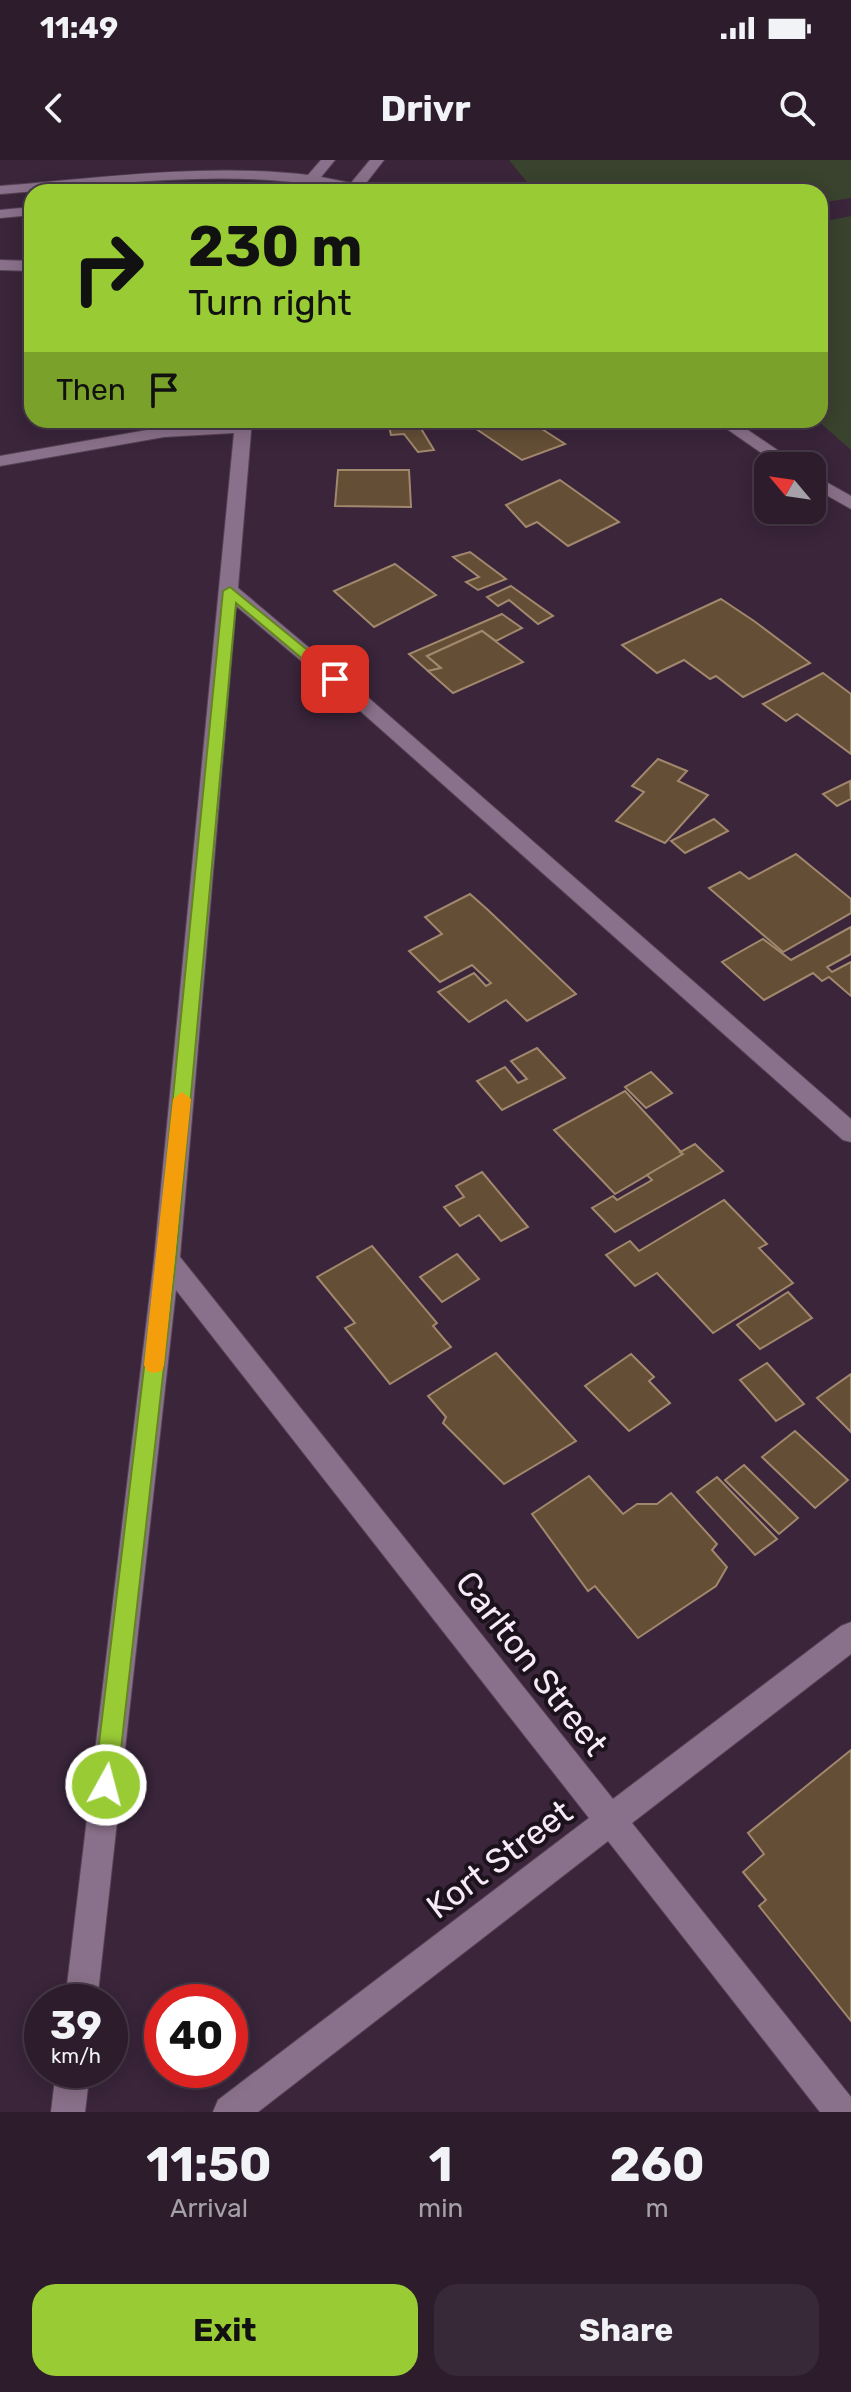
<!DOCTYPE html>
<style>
body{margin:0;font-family:Rubik,sans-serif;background:#382938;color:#f1f3f6;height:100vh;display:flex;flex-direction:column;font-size:30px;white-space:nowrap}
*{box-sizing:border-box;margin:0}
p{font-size:26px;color:#a6a1a9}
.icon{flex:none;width:44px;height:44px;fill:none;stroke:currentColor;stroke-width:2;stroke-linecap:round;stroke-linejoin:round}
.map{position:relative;height:1952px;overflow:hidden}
.drawer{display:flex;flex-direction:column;background:#2c1c2c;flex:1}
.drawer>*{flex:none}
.hud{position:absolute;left:24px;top:24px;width:804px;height:244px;border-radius:24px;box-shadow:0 4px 20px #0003,0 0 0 2px #483a48;background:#99cb35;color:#111;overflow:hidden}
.needle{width:52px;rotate:299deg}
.tools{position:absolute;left:754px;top:292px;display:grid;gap:16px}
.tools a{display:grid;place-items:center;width:72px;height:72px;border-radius:16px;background:#2c1c2c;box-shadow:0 4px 20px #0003,0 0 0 2px #483a48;font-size:40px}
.speed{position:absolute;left:24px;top:1824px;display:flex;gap:16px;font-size:40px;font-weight:700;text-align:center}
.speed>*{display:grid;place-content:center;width:104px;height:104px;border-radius:50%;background:#2c1c2c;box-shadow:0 4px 20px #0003,0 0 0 2px #483a48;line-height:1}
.speed small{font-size:20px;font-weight:400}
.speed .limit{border:12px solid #d22;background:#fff;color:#111}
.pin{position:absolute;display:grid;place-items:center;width:68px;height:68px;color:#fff;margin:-34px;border-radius:16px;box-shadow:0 4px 12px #0006}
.me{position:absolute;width:88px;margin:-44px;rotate:7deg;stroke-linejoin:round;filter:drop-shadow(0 0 6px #0008)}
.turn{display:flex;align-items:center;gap:28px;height:168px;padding:0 32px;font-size:36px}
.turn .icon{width:104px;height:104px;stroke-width:2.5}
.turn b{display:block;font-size:56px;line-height:68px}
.then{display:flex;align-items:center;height:76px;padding:0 32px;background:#0003;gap:16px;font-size:30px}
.eta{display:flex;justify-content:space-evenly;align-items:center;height:136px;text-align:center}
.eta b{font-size:48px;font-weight:700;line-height:56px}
.action{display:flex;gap:16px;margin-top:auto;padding:16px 32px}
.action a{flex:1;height:92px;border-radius:24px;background:#99cb35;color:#111;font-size:32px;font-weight:700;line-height:92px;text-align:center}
.action a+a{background:#382938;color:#f1f3f6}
.status{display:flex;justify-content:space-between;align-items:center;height:56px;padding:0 40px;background:#2c1c2c;direction:ltr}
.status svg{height:22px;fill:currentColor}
header{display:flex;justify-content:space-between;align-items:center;height:104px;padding:0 32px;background:#2c1c2c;font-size:36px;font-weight:700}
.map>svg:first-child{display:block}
</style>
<div class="status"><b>11:49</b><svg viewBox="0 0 49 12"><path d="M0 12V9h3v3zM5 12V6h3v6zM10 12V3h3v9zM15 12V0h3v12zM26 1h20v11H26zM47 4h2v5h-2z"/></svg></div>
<header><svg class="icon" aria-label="back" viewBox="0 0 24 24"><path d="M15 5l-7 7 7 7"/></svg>Drivr<svg class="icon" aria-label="search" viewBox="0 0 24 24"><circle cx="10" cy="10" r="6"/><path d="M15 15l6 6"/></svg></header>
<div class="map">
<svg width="851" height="1952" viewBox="0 0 851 1952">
<rect width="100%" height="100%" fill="#3a253b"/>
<g fill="#3a432d">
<polygon points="509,0 851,0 851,38 820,43 820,32 535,32"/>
<polygon points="851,56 851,290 817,260 820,260 820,62"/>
</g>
<g fill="#644e36" stroke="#a1886d" stroke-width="2">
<polygon points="463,260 528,260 565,284 522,300"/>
<polygon points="417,262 434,290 418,292 404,274 391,275 389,266"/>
<polygon points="338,310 409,310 411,347 335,346"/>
<polygon points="560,320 619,362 568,386 537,362 526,367 506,345"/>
<polygon points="470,392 506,419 478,430 466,422 479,417 453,397"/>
<polygon points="395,404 436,435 374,467 334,431"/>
<polygon points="511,426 553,456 538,464 509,440 498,446 487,437"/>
<polygon points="721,439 754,461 810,503 743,537 716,516 710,519 684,500 657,513 622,485"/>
<polygon points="502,454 522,468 496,481 482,471 427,496 441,508 428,511 409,494"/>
<polygon points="482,471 523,502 453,533 428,511 441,508 427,496"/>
<polygon points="823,513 851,534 851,594 797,554 786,561 763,544"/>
<polygon points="658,599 687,611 678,621 708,635 665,683 616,661 644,632 632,626"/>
<polygon points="850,621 851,639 837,646 823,634"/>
<polygon points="714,659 728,671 685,693 671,681"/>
<polygon points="796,694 851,739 851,753 783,792 709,728 740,712 749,719"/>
<polygon points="470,734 488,750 576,834 527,861 506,840 469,862 438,832 474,813 486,826 491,823 472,805 440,822 409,791 442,774 425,757"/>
<polygon points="851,767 851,794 827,807 832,812 851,802 851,836 829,817 822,821 813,813 764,840 722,802 763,779 791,800"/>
<polygon points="537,888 565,918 502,950 477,921 505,907 518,923 527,919 511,901"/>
<polygon points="651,912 672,933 646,948 625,927"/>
<polygon points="625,931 683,994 615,1034 554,970"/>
<polygon points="695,984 723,1011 615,1072 592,1048 613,1036 617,1040 652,1020 647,1015 683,994 680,992"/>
<polygon points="482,1012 528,1067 501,1081 479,1055 460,1066 444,1047 464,1037 456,1026"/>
<polygon points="724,1040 767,1084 759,1088 793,1123 713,1173 657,1113 635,1126 606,1095 630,1081 639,1091"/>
<polygon points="372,1086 437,1163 433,1166 451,1187 390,1224 345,1168 355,1163 317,1117"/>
<polygon points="457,1094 479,1119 442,1142 420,1117"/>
<polygon points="788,1132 812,1158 760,1189 737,1165"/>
<polygon points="496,1193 576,1281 504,1324 443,1263 446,1257 428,1236"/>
<polygon points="631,1194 654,1217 649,1221 670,1243 629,1271 585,1226"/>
<polygon points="767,1203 804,1244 776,1261 740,1220"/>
<polygon points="851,1214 851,1272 817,1238"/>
<polygon points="795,1271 848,1320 815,1348 762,1297"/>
<polygon points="744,1305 798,1358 779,1374 725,1320"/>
<polygon points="589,1316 623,1354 637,1344 657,1344 671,1333 717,1384 712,1390 727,1407 716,1426 638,1478 595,1426 588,1431 532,1354"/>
<polygon points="717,1317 777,1379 755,1395 697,1332"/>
<polygon points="851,1590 851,1861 759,1746 766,1740 743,1712 764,1694 748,1673"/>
</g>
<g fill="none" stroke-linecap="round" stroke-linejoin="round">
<g stroke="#544255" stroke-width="2">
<g id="minor">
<path d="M321,0H335L321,17L351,23L370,0H384L363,27L371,32H344L315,25L309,32H297L301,23C203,11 99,26 0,34V26C101,18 207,3 308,15Z"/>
<polygon points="32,47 32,55 0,58 0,50"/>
<polygon points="0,100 32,101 32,111 0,110"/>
<polygon points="236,260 252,260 238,428 363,533 851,959 851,982 843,980 349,541 236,446 180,1097 613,1639 841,1466 851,1462 851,1494 632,1663 851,1937 851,1952 820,1952 608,1681 258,1952 213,1952 218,1940 589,1658 176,1130 97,1842 65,1842 154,1099 234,273 164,277 0,306 0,296 164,267 235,263"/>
<polygon points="714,260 733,260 801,306 780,306"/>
<polygon points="812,314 851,336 851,349 812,327"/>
<polygon points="56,1910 90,1910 85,1952 51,1952"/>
</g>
</g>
<use href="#minor" fill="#8a718b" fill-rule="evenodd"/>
</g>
<polygon fill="#99cb35" stroke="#638422" stroke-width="2" points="230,427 343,519 341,522 330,522 236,443 176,1099 117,1625 114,1633 106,1637 98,1633 94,1625 157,1099 223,431"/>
<polygon fill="#f59e0b" points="182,932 191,939 164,1205 162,1211 154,1213 147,1211 144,1205 173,939"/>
<g text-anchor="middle" stroke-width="8" stroke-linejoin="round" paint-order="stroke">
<g font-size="34" fill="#f7e9f8" stroke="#1b121c">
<text transform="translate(532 1503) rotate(52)" y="12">Carlton Street</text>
<text transform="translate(499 1699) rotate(-37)" y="12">Kort Street</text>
</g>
</g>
</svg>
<div class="tools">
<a><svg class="needle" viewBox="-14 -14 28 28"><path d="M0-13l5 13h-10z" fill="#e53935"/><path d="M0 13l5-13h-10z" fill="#a6a1a9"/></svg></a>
</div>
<div class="speed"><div>39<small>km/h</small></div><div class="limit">40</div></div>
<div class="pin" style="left:335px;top:519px;background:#d93025"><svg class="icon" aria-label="arrive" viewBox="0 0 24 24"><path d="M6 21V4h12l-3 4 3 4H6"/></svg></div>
<svg class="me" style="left:106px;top:1625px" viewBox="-20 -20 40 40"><circle r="17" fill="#99cb35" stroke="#fff" stroke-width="3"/><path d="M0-11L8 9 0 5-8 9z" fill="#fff"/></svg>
<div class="hud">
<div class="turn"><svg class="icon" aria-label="right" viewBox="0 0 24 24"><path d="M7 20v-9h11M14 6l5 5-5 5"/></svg><div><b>230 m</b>Turn right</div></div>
<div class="then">Then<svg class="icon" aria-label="arrive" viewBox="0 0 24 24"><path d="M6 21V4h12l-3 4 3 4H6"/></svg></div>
</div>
</div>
<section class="drawer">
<div class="eta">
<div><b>11:50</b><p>Arrival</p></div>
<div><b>1</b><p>min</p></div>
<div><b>260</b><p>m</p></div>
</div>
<div class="action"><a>Exit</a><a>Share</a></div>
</section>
